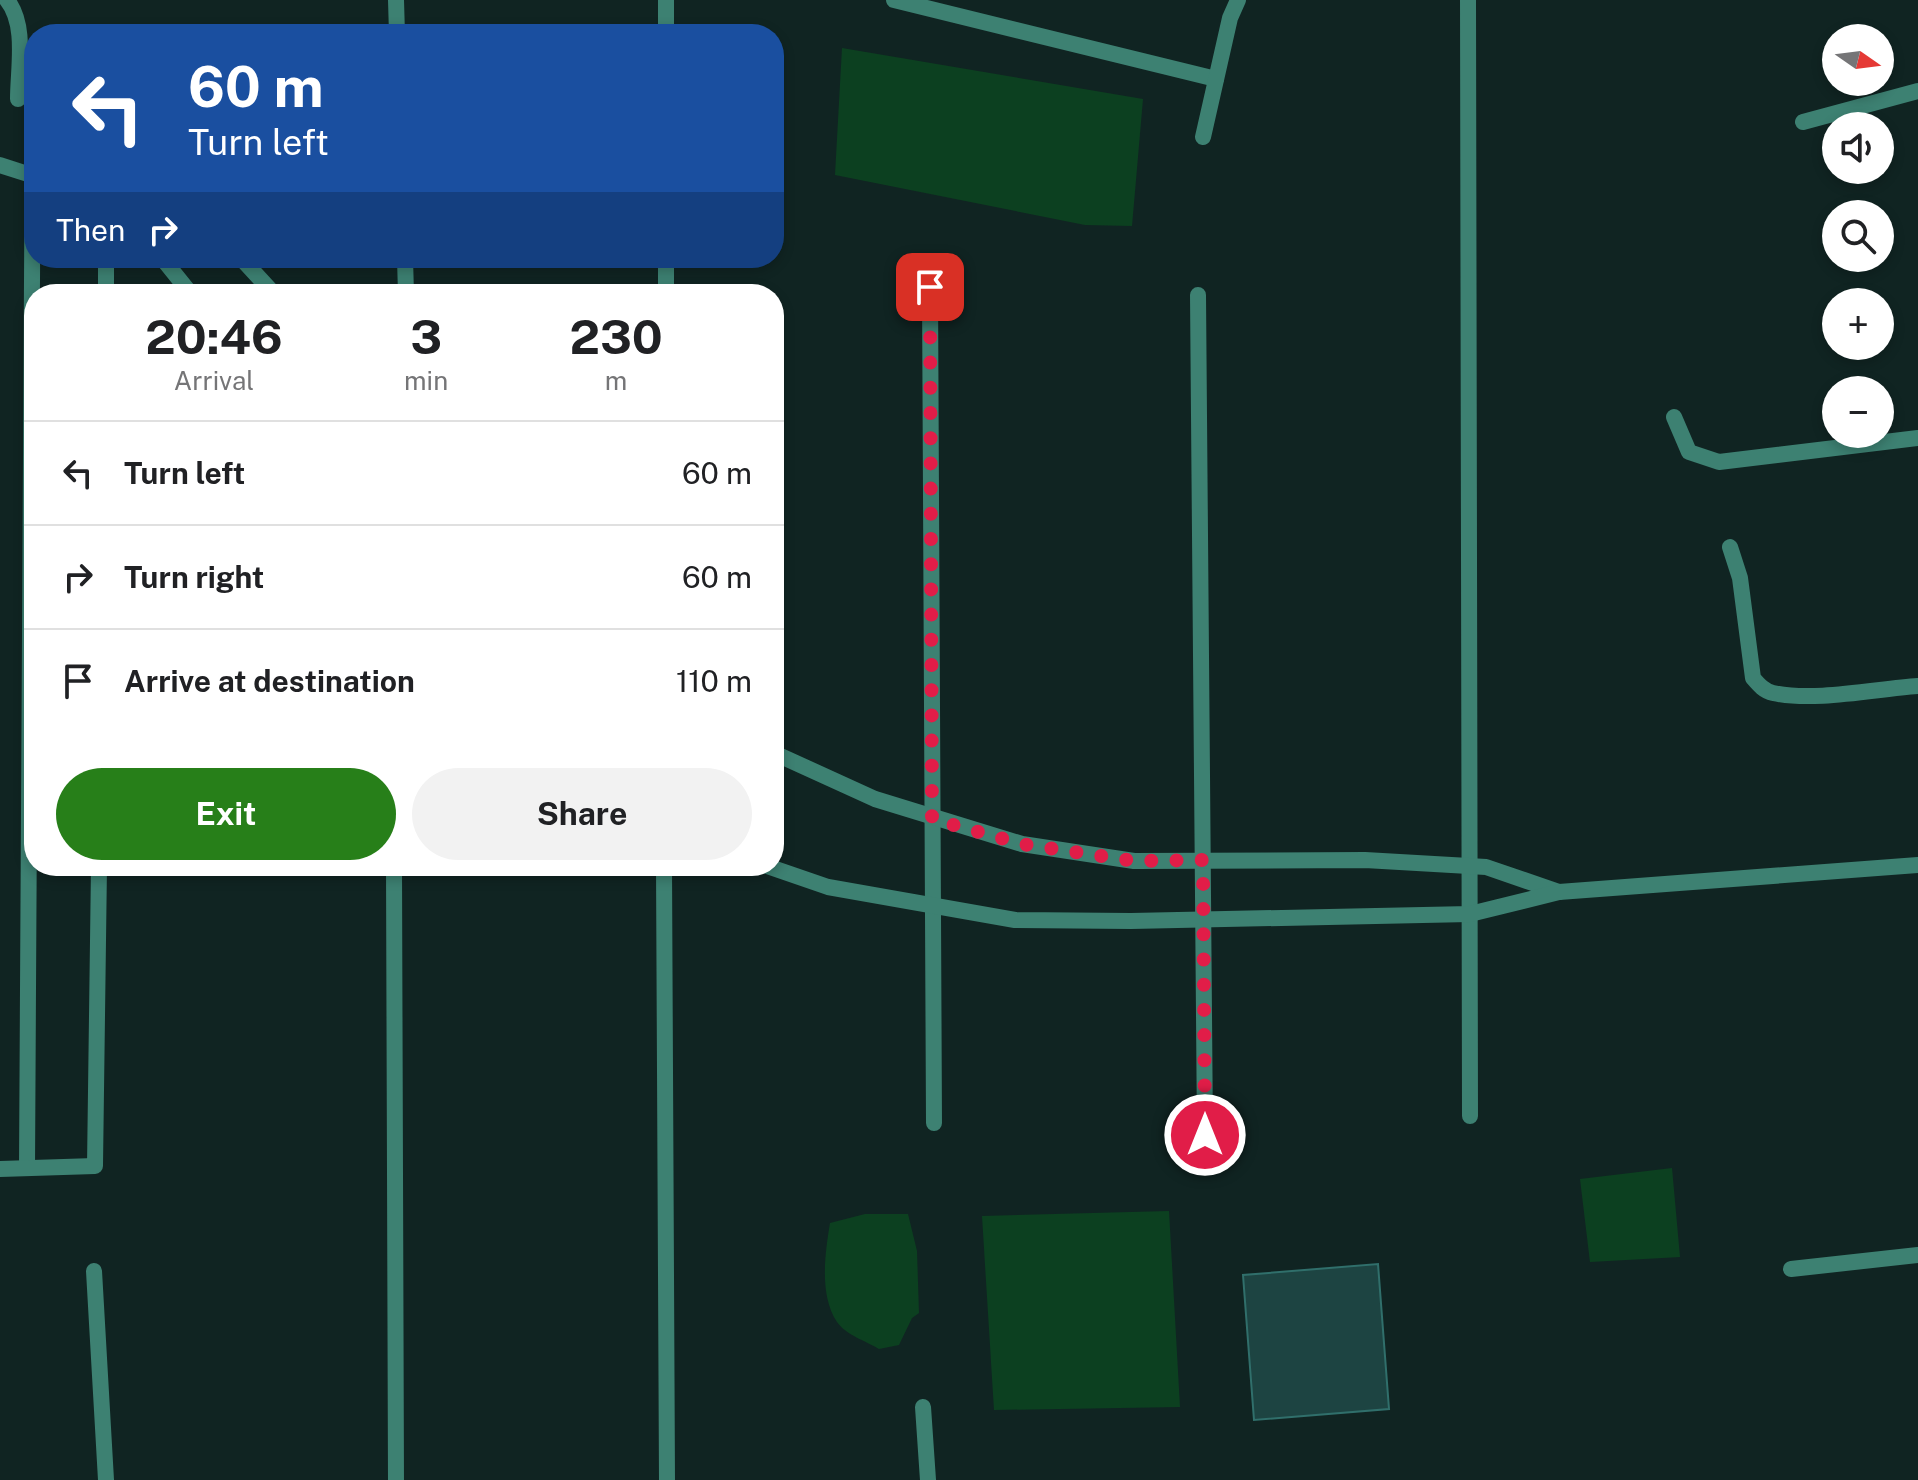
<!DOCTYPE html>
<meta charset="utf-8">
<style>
body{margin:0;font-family:"Public Sans",sans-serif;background:#f2f2f2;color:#202124;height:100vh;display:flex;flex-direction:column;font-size:30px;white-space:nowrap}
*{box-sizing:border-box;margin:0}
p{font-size:26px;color:#757577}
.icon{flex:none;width:44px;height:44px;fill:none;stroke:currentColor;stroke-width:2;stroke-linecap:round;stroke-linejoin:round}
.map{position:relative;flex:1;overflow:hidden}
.panel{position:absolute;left:24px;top:284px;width:760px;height:592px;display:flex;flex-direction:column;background:#fff;border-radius:32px;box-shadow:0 4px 12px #0003}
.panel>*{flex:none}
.top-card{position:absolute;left:24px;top:24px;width:760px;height:244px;border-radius:32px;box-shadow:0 4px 12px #0003;background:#1a4fa0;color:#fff;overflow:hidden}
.needle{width:52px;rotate:104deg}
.buttons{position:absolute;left:1822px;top:24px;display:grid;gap:16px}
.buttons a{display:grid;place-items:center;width:72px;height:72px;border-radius:50%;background:#fff;box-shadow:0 4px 12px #0003;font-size:40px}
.pin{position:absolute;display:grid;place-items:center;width:68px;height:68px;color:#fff;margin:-34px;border-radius:16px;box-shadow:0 4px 12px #0006}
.me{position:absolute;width:88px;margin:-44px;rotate:0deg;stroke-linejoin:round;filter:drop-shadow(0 0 6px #0008)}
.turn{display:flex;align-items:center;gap:28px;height:168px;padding:0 32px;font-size:36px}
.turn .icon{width:104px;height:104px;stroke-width:2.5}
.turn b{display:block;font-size:56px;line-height:68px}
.then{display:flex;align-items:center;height:76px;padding:0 32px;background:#0003;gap:16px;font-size:30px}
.eta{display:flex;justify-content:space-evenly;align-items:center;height:136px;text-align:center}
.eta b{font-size:48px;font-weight:700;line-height:56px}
.cta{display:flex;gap:16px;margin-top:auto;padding:16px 32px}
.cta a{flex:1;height:92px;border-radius:48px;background:#277f19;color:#fff;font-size:32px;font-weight:700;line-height:92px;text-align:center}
.cta a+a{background:#f2f2f2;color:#202124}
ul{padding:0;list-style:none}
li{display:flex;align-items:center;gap:24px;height:104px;padding:0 32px;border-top:2px solid #e0e0e0}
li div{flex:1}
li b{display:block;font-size:30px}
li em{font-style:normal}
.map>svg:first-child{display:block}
</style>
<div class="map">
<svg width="1918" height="1480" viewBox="0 0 1918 1480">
<rect width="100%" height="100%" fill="#102422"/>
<g fill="#0c4020">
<polygon points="842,48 1143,99 1132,226 1085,225 835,175"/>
<polygon points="1672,1168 1680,1257 1590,1262 1580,1179"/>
<polygon points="1169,1211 1180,1407 994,1410 982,1216"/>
<path d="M865,1214H908L917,1251L919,1313L912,1318L899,1345L879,1349C866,1341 846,1335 837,1322C819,1295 825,1253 830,1223Z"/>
</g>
<polygon fill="#1d4442" stroke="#306f6b" stroke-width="2" points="1378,1264 1389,1409 1254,1420 1243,1275"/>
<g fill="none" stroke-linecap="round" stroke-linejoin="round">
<g stroke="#3d8172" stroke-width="16">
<polyline points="1803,122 1918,91"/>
<polyline points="923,1407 928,1480"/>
</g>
<g stroke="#3d8172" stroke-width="16">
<path d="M7,0C27,25 18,68 18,99"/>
<polyline points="396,0 397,34"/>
<polyline points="666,0 666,34"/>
<polyline points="894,0 1216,79"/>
<polyline points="1468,0 1470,1116"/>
<polyline points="1203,137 1230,18 1238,0"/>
<polyline points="0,165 34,176"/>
<polyline points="162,258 191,294"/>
<polyline points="241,258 274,294"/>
<polyline points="405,258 406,294"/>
<polyline points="666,258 666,294"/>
<polyline points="930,287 934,1123"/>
<polyline points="106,294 106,258"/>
<polyline points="1198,295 1205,1135"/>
<polyline points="1674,417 1689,452 1719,462 1918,438"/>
<path d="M1730,547L1740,578L1753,678C1759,685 1764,691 1773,693C1814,702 1875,689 1918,686"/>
<polyline points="774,753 875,799 1022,844 1134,861 1365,860 1486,867 1559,892"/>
<polyline points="394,866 396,1480"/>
<polyline points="664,866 667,1480"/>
<polyline points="767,866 828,887 1015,920 1131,921 1470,914 1559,892 1918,865"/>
<polyline points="27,1168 33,103"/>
<polyline points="0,1169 95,1166 99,866"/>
<polyline points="1791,1269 1918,1255"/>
<polyline points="94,1271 106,1480"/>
</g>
</g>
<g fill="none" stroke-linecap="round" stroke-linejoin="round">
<polyline stroke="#e11d48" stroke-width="14" stroke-dasharray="0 25.2" points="930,287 932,819 1022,844 1134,861 1203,860 1205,1135"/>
</g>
</svg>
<div class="buttons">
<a><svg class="needle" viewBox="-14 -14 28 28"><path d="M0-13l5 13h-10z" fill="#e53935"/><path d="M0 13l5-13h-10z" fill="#757577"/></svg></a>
<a><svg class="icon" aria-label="sound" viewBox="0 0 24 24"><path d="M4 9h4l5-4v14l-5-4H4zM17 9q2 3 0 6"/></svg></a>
<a><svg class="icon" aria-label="search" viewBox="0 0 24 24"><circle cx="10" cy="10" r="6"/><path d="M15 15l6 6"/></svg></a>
<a>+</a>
<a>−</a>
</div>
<div class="pin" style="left:930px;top:287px;background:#d93025"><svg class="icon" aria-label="arrive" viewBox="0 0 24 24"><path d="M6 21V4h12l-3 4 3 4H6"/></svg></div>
<svg class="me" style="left:1205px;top:1135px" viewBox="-20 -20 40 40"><circle r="17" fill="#e11d48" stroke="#fff" stroke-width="3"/><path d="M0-11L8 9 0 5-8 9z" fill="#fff"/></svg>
<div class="top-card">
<div class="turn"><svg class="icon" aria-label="left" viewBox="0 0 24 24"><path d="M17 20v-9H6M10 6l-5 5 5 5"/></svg><div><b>60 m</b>Turn left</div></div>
<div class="then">Then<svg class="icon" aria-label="right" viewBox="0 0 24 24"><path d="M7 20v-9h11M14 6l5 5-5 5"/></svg></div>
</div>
<section class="panel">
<div class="eta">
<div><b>20:46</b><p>Arrival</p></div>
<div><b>3</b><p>min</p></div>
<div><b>230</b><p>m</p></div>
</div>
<ul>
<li><svg class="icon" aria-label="left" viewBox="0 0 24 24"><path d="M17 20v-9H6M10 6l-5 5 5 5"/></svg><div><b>Turn left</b></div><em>60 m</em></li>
<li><svg class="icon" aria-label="right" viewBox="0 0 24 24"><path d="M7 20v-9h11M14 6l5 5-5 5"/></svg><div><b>Turn right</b></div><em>60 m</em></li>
<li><svg class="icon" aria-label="arrive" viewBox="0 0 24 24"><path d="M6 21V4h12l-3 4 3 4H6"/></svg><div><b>Arrive at destination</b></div><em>110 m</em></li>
</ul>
<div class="cta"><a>Exit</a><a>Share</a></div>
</section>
</div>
